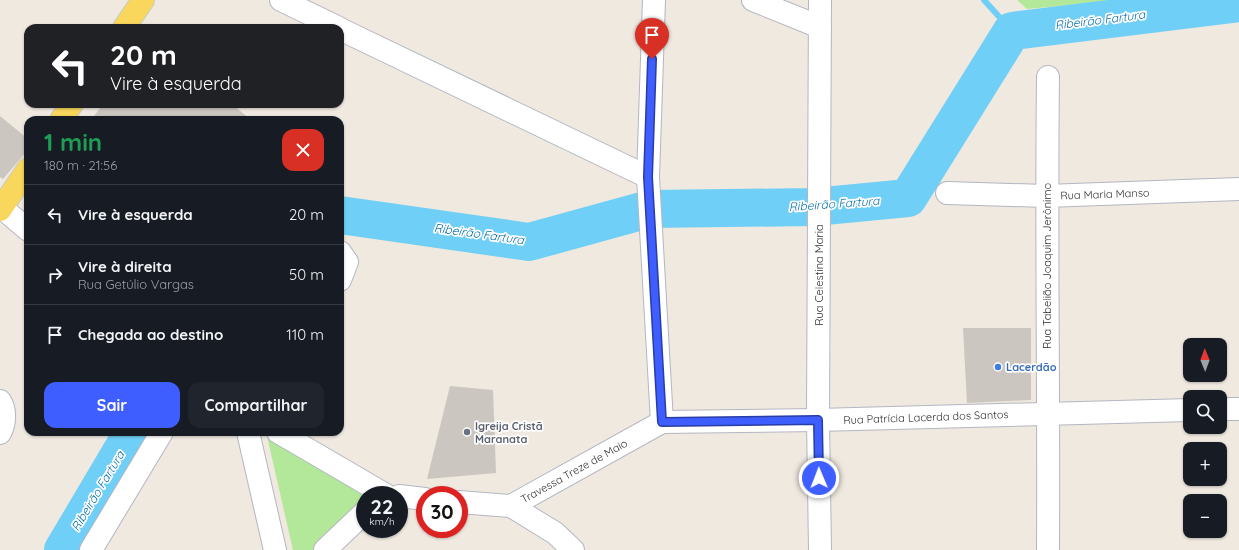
<!DOCTYPE html>
<html lang="pt">
<meta charset="utf-8">
<style>
body{margin:0;font-family:Quicksand,sans-serif;background:#20242c;color:#f1f3f6;height:100vh;display:flex;flex-direction:column;font-size:15px;white-space:nowrap}
*{box-sizing:border-box;margin:0}
p{font-size:13px;color:#9ea1a6}
.icon{flex:none;width:22px;height:22px;fill:none;stroke:currentColor;stroke-width:2;stroke-linecap:round;stroke-linejoin:round}
.map{position:relative;flex:1;overflow:hidden}
.drawer{position:absolute;left:24px;top:116px;width:320px;height:320px;display:flex;flex-direction:column;background:#171b24;border-radius:12px;box-shadow:0 1px 3px #0004}
.drawer>*{flex:none}
.hud{position:absolute;left:24px;top:24px;width:320px;height:84px;border-radius:12px;box-shadow:0 1px 3px #0004;background:#202124;color:#fff;overflow:hidden}
.needle{width:26px;rotate:359deg}
.tools{position:absolute;left:1183px;top:338px;display:grid;gap:8px}
.tools a{display:grid;place-items:center;width:44px;height:44px;border-radius:8px;background:#171b24;box-shadow:0 1px 3px #0004;font-size:20px}
.speed{position:absolute;left:356px;top:486px;display:flex;gap:8px;font-size:20px;font-weight:700;text-align:center}
.speed>*{display:grid;place-content:center;width:52px;height:52px;border-radius:50%;background:#171b24;box-shadow:0 1px 3px #0004;line-height:1}
.speed small{font-size:10px;font-weight:400}
.speed .limit{border:6px solid #d22;background:#fff;color:#111}
.pin{position:absolute;display:grid;place-items:center;width:34px;height:34px;color:#fff;margin:-41px -17px;border-radius:50% 50% 50% 0;rotate:-45deg;box-shadow:0 0 4px #0007}
.pin .icon{rotate:45deg}
.me{position:absolute;width:44px;margin:-22px;rotate:359deg;stroke-linejoin:round;filter:drop-shadow(0 0 3px #0008)}
.turn{display:flex;align-items:center;gap:14px;height:84px;padding:0 20px;font-size:18px}
.turn .icon{width:52px;height:52px;stroke-width:2.5}
.turn b{display:block;font-size:28px;line-height:34px}
.round{display:grid;place-items:center;flex:none;width:42px;height:42px;border-radius:12px;background:#20242c}
.head{display:flex;align-items:center;justify-content:space-between;height:68px;padding:0 20px}
h1{font-size:24px;font-weight:700;line-height:30px;color:#1e9e55}
.cta{display:flex;gap:8px;margin-top:auto;padding:8px 20px}
.cta a{flex:1;height:46px;border-radius:12px;background:#3e5eff;color:#fff;font-size:16px;font-weight:700;line-height:46px;text-align:center}
.cta a+a{background:#20242c;color:#f1f3f6}
ul{padding:0;list-style:none}
li{display:flex;align-items:center;gap:12px;height:60px;padding:0 20px;border-top:1px solid #363941}
li div{flex:1}
li b{display:block;font-size:15px}
li em{font-style:normal}
.map>svg:first-child{display:block}
</style>
<div class="map">
<svg width="1239" height="550" viewBox="0 0 1239 550">
<rect width="100%" height="100%" fill="#f0e9e0"/>
<g fill="#b3e89b">
<polygon points="1017,0 1125,0 1027,9"/>
<polygon points="266,432 269,432 365,497 365,508 322,550 293,550"/>
</g>
<g fill="none" stroke-linecap="round" stroke-linejoin="round">
<polyline stroke="#6fcff6" stroke-width="6" points="984,0 1012,31"/>
<g stroke="#6fcff6" stroke-width="38">
<polyline points="340,215 529,242 649,209 814,207 908,198 1012,31 1239,3"/>
<polyline points="63,550 133,432"/>
</g>
</g>
<g fill="#cbc6bf">
<polygon points="103,104 232,104 251,120 91,120"/>
<polygon points="0,116 28,139 28,150 3,179 0,177"/>
<polygon points="963,328 1031,328 1031,400 967,403"/>
<polygon points="450,386 493,390 496,473 427,479"/>
</g>
<g fill="none" stroke-linecap="round" stroke-linejoin="round">
<g stroke="#b4b6c2" stroke-width="24">
<g id="minor">
<polyline points="281,0 339,28"/>
<polyline points="654,0 648,177 662,422"/>
<polyline points="753,0 820,27"/>
<polyline points="340,29 648,177"/>
<path d="M1048,77C1046,235 1049,392 1048,550"/>
<polyline points="947,193 1046,196 1239,189"/>
<polyline points="0,206 28,230"/>
<polyline points="340,252 347,262 340,280"/>
<path d="M0,401C6,410 5,424 0,433"/>
<polyline points="1220,409 1239,409"/>
<polyline points="248,432 275,550"/>
<polyline points="278,432 386,495"/>
<polyline points="399,496 425,499"/>
<polyline points="459,502 511,506 662,422 818,420 1190,410"/>
<polyline points="511,506 555,533 573,550"/>
<polyline points="91,550 162,432"/>
<polyline points="325,550 365,512"/>
<polyline points="820,550 818,420 820,0"/>
</g>
</g>
<g stroke="#c9c9c9" stroke-width="24">
<g id="major">
<polyline points="124,28 143,0"/>
<polyline points="61,120 72,104"/>
<polyline points="0,210 28,169"/>
</g>
</g>
<use href="#minor" stroke="#fff" stroke-width="22"/>
<use href="#major" stroke="#f9d75c" stroke-width="22"/>
</g>
<g fill="none" stroke-linecap="round" stroke-linejoin="round">
<g stroke="#283da6" stroke-width="10">
<polyline id="route" points="652,59 648,177 662,422 818,420 819,478"/>
</g>
<use href="#route" stroke="#3e5eff" stroke-width="7"/>
</g>
<circle fill="#3f7fe0" stroke="#fff" stroke-width="1.5" cx="998" cy="367" r="4"/>
<circle fill="#6b7280" stroke="#fff" stroke-width="1.5" cx="467" cy="432" r="4"/>
<g text-anchor="middle" stroke-width="3.5" stroke-linejoin="round" paint-order="stroke">
<g font-size="11" fill="#2e2e2e" stroke="#fff">
<text transform="translate(1105 194) rotate(-2)" y="4">Rua Maria Manso</text>
<text transform="translate(1047 266) rotate(-90)" y="4">Rua Tabelião Joaquim Jerônimo</text>
<text transform="translate(819 275) rotate(-90)" y="4">Rua Celestina Maria</text>
<text transform="translate(926 417) rotate(-2)" y="4">Rua Patrícia Lacerda dos Santos</text>
<text transform="translate(574 471) rotate(-29)" y="4">Travessa Treze de Maio</text>
</g>
<g font-size="11" font-weight="bold" fill="#366cbe" stroke="#fff" text-anchor="start">
<text x="1006" y="371">Lacerdão</text>
</g>
<g font-size="11" font-weight="bold" fill="#5b616d" stroke="#fff" text-anchor="start">
<text x="475" y="430">Igreija Cristã<tspan x="475" dy="13">Maranata</tspan></text>
</g>
<g font-size="12" font-style="italic" fill="#066eaa" stroke="#fff">
<text transform="translate(1100 20) rotate(-7)" y="4">Ribeirão Fartura</text>
<text transform="translate(834 204) rotate(-4)" y="4">Ribeirão Fartura</text>
<text transform="translate(479 234) rotate(8)" y="4">Ribeirão Fartura</text>
<text transform="translate(98 491) rotate(-59)" y="4">Ribeirão Fartura</text>
</g>
</g>
</svg>
<div class="tools">
<a><svg class="needle" viewBox="-14 -14 28 28"><path d="M0-13l5 13h-10z" fill="#e53935"/><path d="M0 13l5-13h-10z" fill="#9ea1a6"/></svg></a>
<a><svg class="icon" aria-label="search" viewBox="0 0 24 24"><circle cx="10" cy="10" r="6"/><path d="M15 15l6 6"/></svg></a>
<a>+</a>
<a>−</a>
</div>
<div class="speed"><div>22<small>km/h</small></div><div class="limit">30</div></div>
<div class="pin" style="left:652px;top:59px;background:#d93025"><svg class="icon" aria-label="arrive" viewBox="0 0 24 24"><path d="M6 21V4h12l-3 4 3 4H6"/></svg></div>
<svg class="me" style="left:819px;top:478px" viewBox="-20 -20 40 40"><circle r="17" fill="#3e5eff" stroke="#fff" stroke-width="3"/><path d="M0-11L8 9 0 5-8 9z" fill="#fff"/></svg>
<div class="hud">
<div class="turn"><svg class="icon" aria-label="left" viewBox="0 0 24 24"><path d="M17 20v-9H6M10 6l-5 5 5 5"/></svg><div><b>20 m</b>Vire à esquerda</div></div>
</div>
<section class="drawer">
<div class="head"><div><h1>1 min</h1><p>180 m · 21:56</p></div><a class="round" style="background:#d93025;color:#fff"><svg class="icon" aria-label="close" viewBox="0 0 24 24"><path d="M6 6l12 12M18 6L6 18"/></svg></a></div>
<ul>
<li><svg class="icon" aria-label="left" viewBox="0 0 24 24"><path d="M17 20v-9H6M10 6l-5 5 5 5"/></svg><div><b>Vire à esquerda</b></div><em>20 m</em></li>
<li><svg class="icon" aria-label="right" viewBox="0 0 24 24"><path d="M7 20v-9h11M14 6l5 5-5 5"/></svg><div><b>Vire à direita</b><p>Rua Getúlio Vargas</p></div><em>50 m</em></li>
<li><svg class="icon" aria-label="arrive" viewBox="0 0 24 24"><path d="M6 21V4h12l-3 4 3 4H6"/></svg><div><b>Chegada ao destino</b></div><em>110 m</em></li>
</ul>
<div class="cta"><a>Sair</a><a>Compartilhar</a></div>
</section>
</div>
